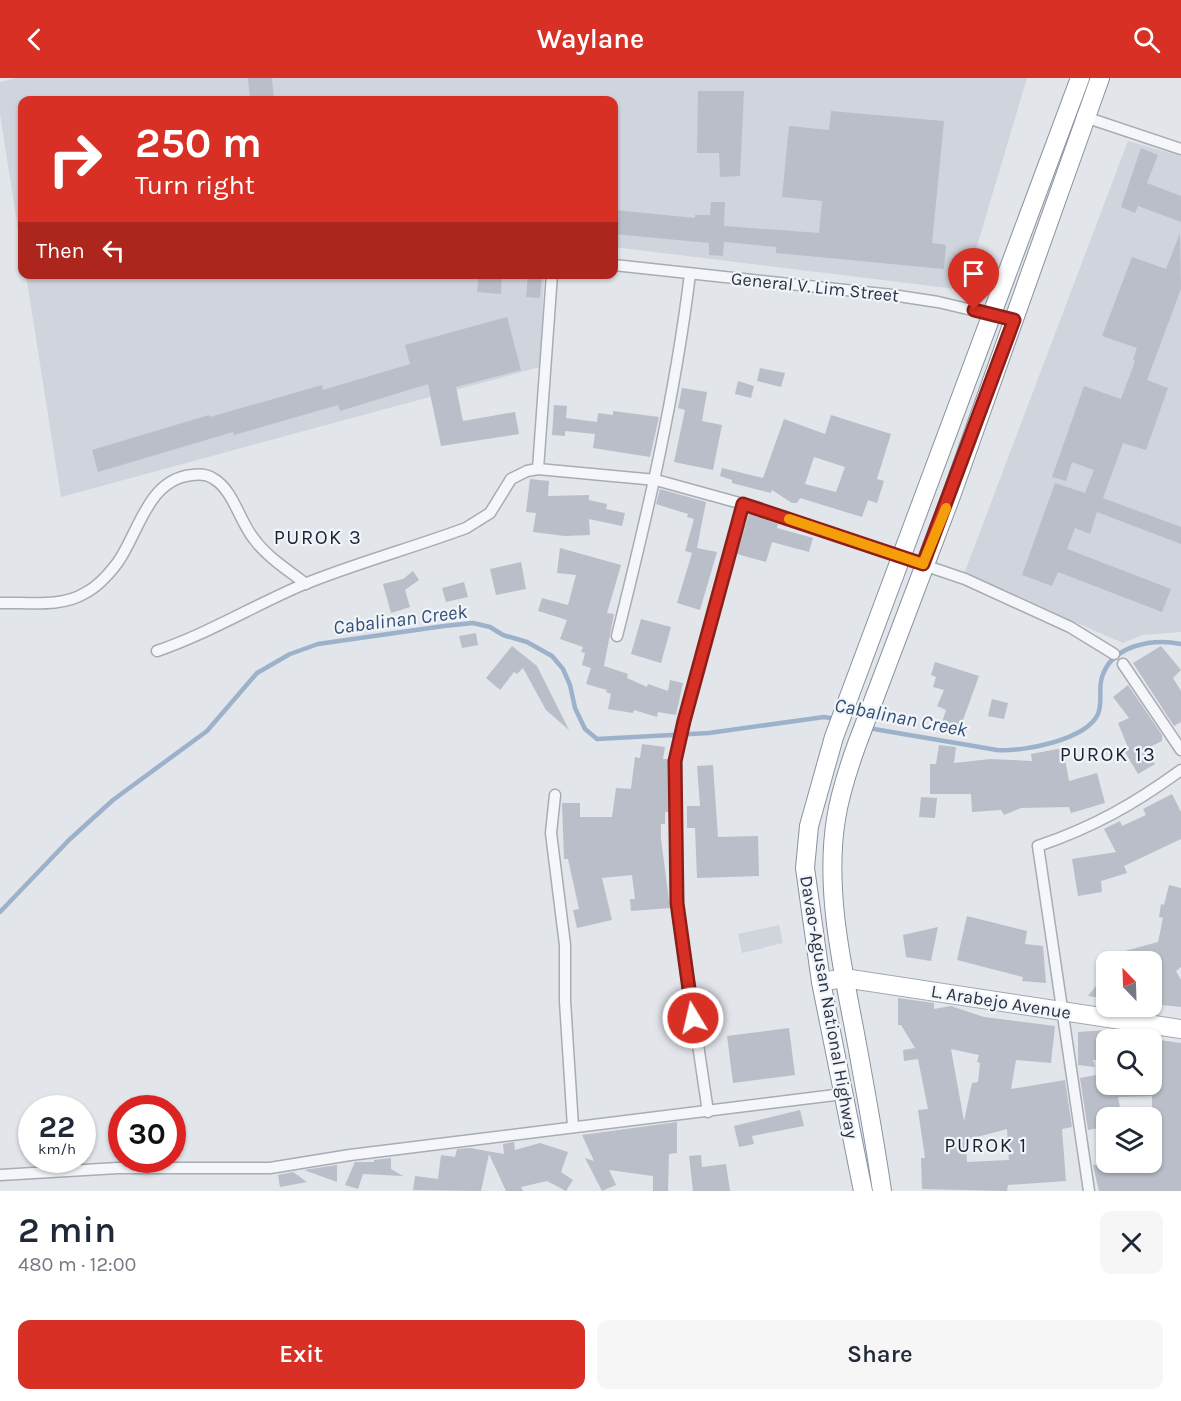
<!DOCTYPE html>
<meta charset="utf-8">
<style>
body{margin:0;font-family:Karla,sans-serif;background:#f6f6f7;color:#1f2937;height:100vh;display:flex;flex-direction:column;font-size:22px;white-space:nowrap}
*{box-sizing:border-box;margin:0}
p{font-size:20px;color:#747a83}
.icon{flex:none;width:33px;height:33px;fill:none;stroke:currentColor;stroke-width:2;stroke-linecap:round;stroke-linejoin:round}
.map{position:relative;height:1113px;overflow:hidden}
.sheet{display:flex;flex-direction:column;background:#fff;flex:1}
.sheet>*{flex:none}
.banner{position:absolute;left:18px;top:18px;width:600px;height:183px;border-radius:12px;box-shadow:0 2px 4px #0004;background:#d93025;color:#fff;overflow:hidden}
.needle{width:39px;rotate:337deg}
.controls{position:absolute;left:1096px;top:873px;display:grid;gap:12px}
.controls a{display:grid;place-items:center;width:66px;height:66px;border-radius:12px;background:#fff;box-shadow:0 2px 4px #0004;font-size:30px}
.speed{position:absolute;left:18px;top:1017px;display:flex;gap:12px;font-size:30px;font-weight:700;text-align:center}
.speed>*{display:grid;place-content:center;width:78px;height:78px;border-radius:50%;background:#fff;box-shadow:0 2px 4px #0004;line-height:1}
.speed small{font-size:15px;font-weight:400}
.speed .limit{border:9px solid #d22;background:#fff;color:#111}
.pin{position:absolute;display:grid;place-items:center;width:51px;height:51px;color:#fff;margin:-62px -26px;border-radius:50% 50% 50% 0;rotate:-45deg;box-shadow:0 0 6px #0007}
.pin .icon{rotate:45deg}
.me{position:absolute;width:66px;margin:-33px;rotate:351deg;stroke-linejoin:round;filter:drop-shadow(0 0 4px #0008)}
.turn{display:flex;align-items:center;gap:21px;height:126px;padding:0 18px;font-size:27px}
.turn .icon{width:78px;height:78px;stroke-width:2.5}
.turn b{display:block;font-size:42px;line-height:51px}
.then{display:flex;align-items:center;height:57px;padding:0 18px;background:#0003;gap:12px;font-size:22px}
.round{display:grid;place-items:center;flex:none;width:63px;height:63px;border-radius:12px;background:#f6f6f7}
.head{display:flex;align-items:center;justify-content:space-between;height:102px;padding:0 18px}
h1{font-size:36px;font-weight:600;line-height:45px}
.button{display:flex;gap:12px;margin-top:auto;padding:12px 18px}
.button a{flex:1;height:69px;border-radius:12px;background:#d93025;color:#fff;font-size:24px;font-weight:600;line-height:69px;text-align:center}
.button a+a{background:#f6f6f7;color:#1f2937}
header{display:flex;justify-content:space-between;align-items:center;height:78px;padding:0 18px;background:#d93025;color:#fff;font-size:27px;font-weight:600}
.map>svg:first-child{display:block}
</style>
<header><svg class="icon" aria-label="back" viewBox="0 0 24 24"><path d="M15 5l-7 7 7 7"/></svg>Waylane<svg class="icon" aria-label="search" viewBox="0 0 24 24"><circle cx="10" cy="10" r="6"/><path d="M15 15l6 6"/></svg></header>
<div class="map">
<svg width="1181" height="1113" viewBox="0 0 1181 1113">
<rect width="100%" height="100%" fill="#e2e5ea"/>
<g fill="#d0d4dc">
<polygon points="16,0 1027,0 964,212 614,169 614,22 22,22 22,177 0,36 0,4"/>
<polygon points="1128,63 1181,78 1181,554 1142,557 1123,565 964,496"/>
<polygon points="26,197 544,197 540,289 61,419"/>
<polygon points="779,847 783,865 742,875 738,856"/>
</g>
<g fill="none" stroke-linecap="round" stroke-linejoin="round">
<g stroke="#9cb2cb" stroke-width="4.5">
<path d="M868,650L997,672C1023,674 1086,662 1098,636C1103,624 1098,611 1102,599C1112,567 1153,560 1181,566"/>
<polyline points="0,834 69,762 113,722 207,653 257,595 290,576 318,566 444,548 473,545 490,549 503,557 527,564 552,578 563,591 570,607 575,630 585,651 597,661 709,655 824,639 837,641"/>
</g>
</g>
<g fill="#b9bec8" fill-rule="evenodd">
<polygon points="248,0 272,0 274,22 250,22"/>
<polygon points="698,13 744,13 740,98 720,99 719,75 697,75"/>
<polygon points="831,33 944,43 932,165 946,167 944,191 776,175 776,169 724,164 723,178 709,177 709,165 614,156 614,132 695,140 695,137 710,137 711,124 725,124 724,148 819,155 822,123 782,119 789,48 829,52"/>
<polygon points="1141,70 1158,77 1147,105 1181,118 1181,144 1138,128 1135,135 1121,129"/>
<polygon points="1180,155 1181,211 1147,302 1168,310 1146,372 1123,365 1103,420 1181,449 1181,466 1097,434 1090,456 1075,450 1067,471 1171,511 1162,534 1058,494 1052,508 1022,497 1055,405 1085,415 1094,392 1072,384 1066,403 1052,399 1084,308 1121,321 1135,283 1133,282 1137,270 1102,258 1132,179 1166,191"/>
<polygon points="479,196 502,196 501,216 477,214"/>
<polygon points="528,196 542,196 540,220 526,219"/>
<polygon points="507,239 521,292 456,309 463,343 515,334 519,356 441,368 428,306 340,333 338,327 234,357 233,354 98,394 92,372 209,337 210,339 322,307 323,312 410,286 405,267"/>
<polygon points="760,290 785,295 781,309 757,303"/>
<polygon points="738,303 754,308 751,320 735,316"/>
<polygon points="682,310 707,314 702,343 722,347 713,392 674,384 685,332 678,330"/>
<polygon points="554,327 567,328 566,340 597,344 598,335 613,337 613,333 659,339 650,379 593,370 595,356 565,353 565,358 552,357"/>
<path d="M831,337L891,356L877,401L884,403L877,425L868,422L862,439L800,420L797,425H792L772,412L771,415L732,405V402L720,398L722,390L763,400L784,341L825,356ZM814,379L845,389L836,414L805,406Z"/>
<polygon points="530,401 549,403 548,418 589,417 589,422 607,426 606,431 625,435 622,448 589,441 590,457 565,458 533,454 536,435 526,434"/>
<polygon points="660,411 706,424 697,470 717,474 700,532 677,525 692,475 685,473 694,441 687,439 688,436 656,426"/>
<polygon points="749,436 778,446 777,450 813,460 809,474 772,464 766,484 737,476"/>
<polygon points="560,470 621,487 607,535 614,536 604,588 628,596 627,600 647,609 648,606 668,613 670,602 683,605 676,637 658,634 657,639 634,632 633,635 608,631 611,616 606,614 607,612 586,606 591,590 582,587 585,575 581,574 583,569 560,561 567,542 538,533 542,520 568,527 576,497 557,495"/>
<polygon points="521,484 526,511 496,517 490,491"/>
<polygon points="413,493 419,502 405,512 410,529 391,535 383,506 403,501"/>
<polygon points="464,504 468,519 446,524 442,510"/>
<polygon points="641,541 671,549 661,585 631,576"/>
<polygon points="476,555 478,567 462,570 459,558"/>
<polygon points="512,568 537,588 569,652 546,632 523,590 517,596 514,594 500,612 486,600"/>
<polygon points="1161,568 1181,592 1173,600 1181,613 1181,644 1174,648 1133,585"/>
<polygon points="935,584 979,598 959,653 941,647 946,632 937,628 944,612 933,609 936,599 931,597"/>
<polygon points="1128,607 1162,657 1162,663 1146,671 1155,686 1138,696 1125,674 1129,672 1118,645 1129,640 1113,619"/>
<polygon points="992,621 1008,625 1004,641 988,638"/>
<polygon points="642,666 665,669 663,681 668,681 669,734 665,734 665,746 661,746 661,761 670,830 631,833 630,821 635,821 632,797 602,800 612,842 577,850 573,832 579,831 568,781 564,781 562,725 580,725 580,739 612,739 616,710 631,711 635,679 640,680"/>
<polygon points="939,667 956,669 954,685 990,681 1032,683 1031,676 1063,670 1069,703 1097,695 1105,725 1071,735 1069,729 1021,730 1004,737 1001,732 972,734 971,716 930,716 930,686 936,686"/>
<polygon points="713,687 718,759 758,758 759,798 697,800 695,750 687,750 687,728 700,728 697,688"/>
<polygon points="1172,716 1181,734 1181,761 1124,788 1127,795 1101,803 1102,814 1078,818 1072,781 1116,774 1104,751 1120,743 1122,748 1146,737 1143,731"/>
<polygon points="921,719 937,720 935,740 919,739"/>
<polygon points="1169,807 1181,810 1181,889 1176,893 1181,902 1181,929 1152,926 1152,884 1100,884 1099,880 1158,864 1163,840 1159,839 1161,826 1164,827"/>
<polygon points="967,838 1027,853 1025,866 1043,868 1046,905 1022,903 1023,899 957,882"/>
<polygon points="938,849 931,883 906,879 903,857"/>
<polygon points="1107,894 1107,921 1088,918"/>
<path d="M898,920L934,925V931L951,928L984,939L1055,948L1051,985L1016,982L1011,1011L1065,1002L1072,1049L1062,1051L1066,1103L1008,1107L1007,1113L922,1111L921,1080H925L918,1032L928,1031L918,981L904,983L903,972L915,970L901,947H898ZM951,971L979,977L977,984L980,985L978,1004L972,1005L964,1043ZM1007,1051L1009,1082L967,1084L966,1062Z"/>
<polygon points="789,950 795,997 733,1005 727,958"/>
<polygon points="1107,952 1107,982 1093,982 1095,989 1078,987 1078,954"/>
<polygon points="1152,961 1181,965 1181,1113 1099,1113 1093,1087 1152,1084 1152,1018 1118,1019 1122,1040 1101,1040 1103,1049 1088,1052 1080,1000 1096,997 1098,1006 1152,1006"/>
<polygon points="800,1032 804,1048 752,1058 754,1066 739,1069 734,1048"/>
<polygon points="677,1044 677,1075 669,1076 668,1113 653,1113 653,1098 609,1092 616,1107 602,1113 585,1080 594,1083 582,1057"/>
<polygon points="514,1064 515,1072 540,1065 568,1074 561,1094 573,1102 566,1113 547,1103 521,1109 523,1113 506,1113 489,1076 481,1113 413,1112 415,1098 438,1101 441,1077 455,1079 457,1071 470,1070 504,1076 503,1066"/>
<polygon points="701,1077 702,1089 726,1086 730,1113 693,1113 689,1078"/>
<polygon points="391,1080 391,1091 403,1098 363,1096 358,1111 345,1107 355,1084 374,1084 374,1082"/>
<polygon points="337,1087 337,1104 304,1092"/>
<polygon points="293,1094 307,1104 280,1109 278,1097"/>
</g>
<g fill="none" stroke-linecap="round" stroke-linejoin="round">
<g stroke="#a7acb5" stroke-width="13">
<g id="minor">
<polyline points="1082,38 1181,71"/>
<polyline points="614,187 892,217 938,224 1014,242"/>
<polyline points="538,391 552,196"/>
<path d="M0,525C27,524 61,530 85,515C99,508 109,496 118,484C139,454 148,401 192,397C200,396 207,396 214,401C233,412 240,444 254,461C267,479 288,492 306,506"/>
<path d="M617,558C647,438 675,319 690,196"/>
<path d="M157,573C207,556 253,528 302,507C356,485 412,470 466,450L490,435L511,401L527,393L538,391L656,402L743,426L965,501L1070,549L1114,576"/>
<polyline points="1123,586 1181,672"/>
<polyline points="555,717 551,755 565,867 565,923 573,1049"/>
<polyline points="708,1034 677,825 676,683 684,643 743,426"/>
<polyline points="0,1097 118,1090 270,1090 350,1077 843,1016"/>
<path d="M1089,1113L1038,768C1094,749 1134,726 1181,692"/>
</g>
</g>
<g stroke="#a1a9b6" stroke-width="20">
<polyline id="primary" points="821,904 844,900 1181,951"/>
</g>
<g stroke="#8992a1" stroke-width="20">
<g id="trunk">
<polyline points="863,1113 821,904 805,790 809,748 834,659 1080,0"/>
<path d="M882,1113C874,1058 864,1004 854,950C841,883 825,809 836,741C840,715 848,691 857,666L951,418L1100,0"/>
</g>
</g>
<use href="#minor" stroke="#f5f6f9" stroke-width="10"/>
<use href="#primary" stroke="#fff" stroke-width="18"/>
<use href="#trunk" stroke="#fff" stroke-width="18"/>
</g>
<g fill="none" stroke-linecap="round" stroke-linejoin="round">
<g stroke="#8d1f18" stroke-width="15">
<polyline id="route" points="693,940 677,825 675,683 684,643 743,426 923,486 1014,242 974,232"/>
</g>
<use href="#route" stroke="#d93025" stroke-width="10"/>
<polyline stroke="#f59e0b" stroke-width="10" points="789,441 923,486 946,430"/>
</g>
<g text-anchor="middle" stroke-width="4.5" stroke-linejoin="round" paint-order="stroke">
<g font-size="18" fill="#293243" stroke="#f1f4f8">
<text transform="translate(815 209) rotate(6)" y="6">General V. Lim Street</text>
<text transform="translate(1001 924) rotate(9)" y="6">L. Arabejo Avenue</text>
<text transform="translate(829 929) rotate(80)" y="6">Davao-Agusan National Highway</text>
</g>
<g font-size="20" letter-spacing="1.5" fill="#1c2334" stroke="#f1f4f8">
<text x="318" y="466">PUROK 3</text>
<text x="1108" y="683">PUROK 13</text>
<text x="986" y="1074">PUROK 1</text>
</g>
<g font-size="20" font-style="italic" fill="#335077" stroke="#f1f4f8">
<text transform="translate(400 541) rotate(-7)" y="7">Cabalinan Creek</text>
<text transform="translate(901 639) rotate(11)" y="7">Cabalinan Creek</text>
</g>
</g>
</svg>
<div class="controls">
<a><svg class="needle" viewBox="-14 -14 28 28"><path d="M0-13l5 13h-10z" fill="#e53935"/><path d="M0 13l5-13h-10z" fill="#747a83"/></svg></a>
<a><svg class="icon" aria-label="search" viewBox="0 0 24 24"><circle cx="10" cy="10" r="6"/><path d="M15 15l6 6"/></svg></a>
<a><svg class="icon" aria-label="layers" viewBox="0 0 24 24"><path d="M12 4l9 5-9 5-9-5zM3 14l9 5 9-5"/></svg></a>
</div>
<div class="speed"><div>22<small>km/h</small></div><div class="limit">30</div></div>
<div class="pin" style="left:974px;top:232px;background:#d93025"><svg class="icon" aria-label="arrive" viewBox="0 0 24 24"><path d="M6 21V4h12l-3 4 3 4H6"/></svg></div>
<svg class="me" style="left:693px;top:940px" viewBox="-20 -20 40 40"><circle r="17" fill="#d93025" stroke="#fff" stroke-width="3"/><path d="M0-11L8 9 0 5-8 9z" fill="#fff"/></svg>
<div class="banner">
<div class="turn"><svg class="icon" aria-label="right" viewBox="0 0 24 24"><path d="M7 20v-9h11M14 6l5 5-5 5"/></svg><div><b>250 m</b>Turn right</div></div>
<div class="then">Then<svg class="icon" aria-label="left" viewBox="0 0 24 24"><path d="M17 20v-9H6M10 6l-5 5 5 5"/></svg></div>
</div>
</div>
<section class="sheet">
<div class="head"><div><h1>2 min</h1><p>480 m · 12:00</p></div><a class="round"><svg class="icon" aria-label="close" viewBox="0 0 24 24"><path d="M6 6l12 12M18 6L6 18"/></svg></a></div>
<div class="button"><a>Exit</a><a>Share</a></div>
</section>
